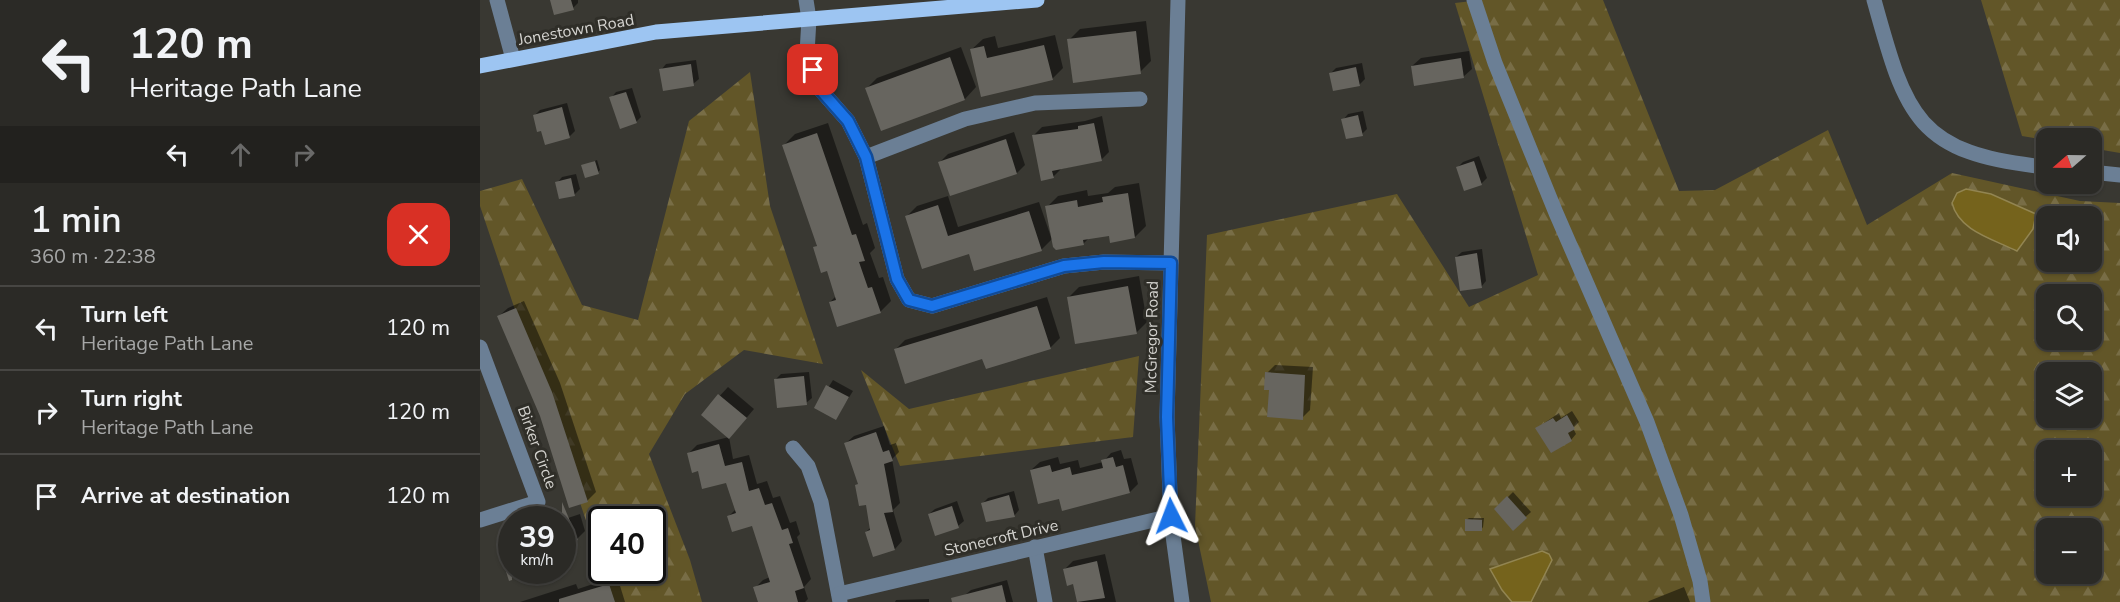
<!DOCTYPE html>
<meta charset="utf-8">
<style>
body{margin:0;font-family:"Nunito Sans",sans-serif;background:#373632;color:#f1f3f6;height:100vh;display:flex;flex-direction:column;font-size:22px;white-space:nowrap}
*{box-sizing:border-box;margin:0}
p{font-size:20px;color:#a6a7a7}
.icon{flex:none;width:33px;height:33px;fill:none;stroke:currentColor;stroke-width:2;stroke-linecap:round;stroke-linejoin:round}
.map{position:relative;flex:1;overflow:hidden}
.panel{display:flex;flex-direction:column;background:#2b2a26;width:480px}
.panel>*{flex:none}
.guide{background:#2b2a26;color:#f1f3f6;overflow:hidden}
.needle{width:39px;rotate:250deg}
.tools{position:absolute;left:1556px;top:128px;display:grid;gap:12px}
.tools a{display:grid;place-items:center;width:66px;height:66px;border-radius:12px;background:#2b2a26;box-shadow:0 2px 4px #0004,0 0 0 2px #474643;font-size:30px}
.speed{position:absolute;left:18px;top:506px;display:flex;gap:12px;font-size:30px;font-weight:700;text-align:center}
.speed>*{display:grid;place-content:center;width:78px;height:78px;border-radius:50%;background:#2b2a26;box-shadow:0 2px 4px #0004,0 0 0 2px #474643;line-height:1}
.speed small{font-size:15px;font-weight:400}
.speed .limit{border:3px solid #111;border-radius:9px;background:#fff;color:#111}
.pin{position:absolute;display:grid;place-items:center;width:51px;height:51px;color:#fff;margin:-26px;border-radius:12px;box-shadow:0 3px 9px #0006}
.me{position:absolute;width:66px;margin:-33px;rotate:357deg;stroke-linejoin:round;filter:drop-shadow(0 0 4px #0008)}
.turn{display:flex;align-items:center;gap:21px;height:126px;padding:0 30px;font-size:27px}
.turn .icon{width:78px;height:78px;stroke-width:2.5}
.turn b{display:block;font-size:42px;line-height:51px}
.lanes{display:flex;align-items:center;height:57px;padding:0 30px;background:#0003;justify-content:center;gap:30px;direction:ltr}
.lanes .off{opacity:.35}
.round{display:grid;place-items:center;flex:none;width:63px;height:63px;border-radius:18px;background:#373632}
.headline{display:flex;align-items:center;justify-content:space-between;height:102px;padding:0 30px}
h1{font-size:36px;font-weight:600;line-height:45px}
ul{padding:0;list-style:none}
li{display:flex;align-items:center;gap:18px;height:84px;padding:0 30px;border-top:2px solid #474643}
li div{flex:1}
li b{display:block;font-size:22px}
li em{font-style:normal}
main{display:flex;flex:1;min-height:0}
.map>svg:first-child{display:block}
</style>
<main>
<section class="panel">
<div class="guide">
<div class="turn"><svg class="icon" aria-label="left" viewBox="0 0 24 24"><path d="M17 20v-9H6M10 6l-5 5 5 5"/></svg><div><b>120 m</b>Heritage Path Lane</div></div>
<div class="lanes"><svg class="icon" aria-label="left" viewBox="0 0 24 24"><path d="M17 20v-9H6M10 6l-5 5 5 5"/></svg><svg class="icon off" aria-label="ahead" viewBox="0 0 24 24"><path d="M12 20V5M6 11l6-6 6 6"/></svg><svg class="icon off" aria-label="right" viewBox="0 0 24 24"><path d="M7 20v-9h11M14 6l5 5-5 5"/></svg></div>
</div>
<div class="headline"><div><h1>1 min</h1><p>360 m · 22:38</p></div><a class="round" style="background:#d93025;color:#fff"><svg class="icon" aria-label="close" viewBox="0 0 24 24"><path d="M6 6l12 12M18 6L6 18"/></svg></a></div>
<ul>
<li><svg class="icon" aria-label="left" viewBox="0 0 24 24"><path d="M17 20v-9H6M10 6l-5 5 5 5"/></svg><div><b>Turn left</b><p>Heritage Path Lane</p></div><em>120 m</em></li>
<li><svg class="icon" aria-label="right" viewBox="0 0 24 24"><path d="M7 20v-9h11M14 6l5 5-5 5"/></svg><div><b>Turn right</b><p>Heritage Path Lane</p></div><em>120 m</em></li>
<li><svg class="icon" aria-label="arrive" viewBox="0 0 24 24"><path d="M6 21V4h12l-3 4 3 4H6"/></svg><div><b>Arrive at destination</b></div><em>120 m</em></li>
</ul>
</section>
<div class="map">
<svg width="1640" height="602" viewBox="0 0 1640 602">
<defs>
<pattern id="forest-firs" width="22" height="20" patternUnits="userSpaceOnUse" patternTransform="scale(1.5)"><rect width="22" height="20" fill="#625628"/><path d="M5 1l3.5 6h-7zM16 11l3.5 6h-7z" fill="#786d46"/></pattern>
</defs>
<rect width="100%" height="100%" fill="#393832"/>
<g fill="url(#forest-firs)" fill-rule="evenodd">
<path d="M1001,0H1123L1199,191L1235,190L1348,130L1387,225L1472,173L1600,201L1640,203V602H731L715,526L727,235L917,194L989,307L1058,275L975,3ZM1566,216H1611V261H1566ZM1566,294H1611V339H1566ZM1566,372H1611V417H1566ZM1566,450H1611V495H1566ZM1566,528H1611V573H1566Z"/>
<polygon points="1501,0 1640,0 1640,153 1611,148 1611,138 1566,138 1566,140 1542,136"/>
<polygon points="270,72 290,206 343,364 264,350 205,394 169,454 210,560 222,602 134,602 123,570 172,570 172,519 122,519 121,565 0,206 0,191 42,179 102,305 158,320 209,121"/>
<polygon points="659,356 653,437 420,466 381,370 429,409"/>
</g>
<g fill="#75631c" stroke="#928552" stroke-width="1.5">
<path d="M1486,189L1511,194L1556,214L1553,229L1537,251C1513,239 1479,231 1472,203L1477,193Z"/>
<polygon points="1062,551 1069,554 1072,560 1051,602 1032,602 1022,590 1010,569"/>
</g>
<g fill="#0007">
<polygon points="72,0 98,0 98,3 93,8"/>
<polygon points="666,21 671,61 660,72 589,40 600,29"/>
<polygon points="575,35 583,68 572,79 502,95 491,50 503,39 515,36 518,48"/>
<polygon points="481,47 496,87 485,99 402,130 386,89 397,78"/>
<polygon points="989,51 992,69 983,77 932,66 941,58"/>
<polygon points="216,60 219,79 213,84 181,70 186,64"/>
<polygon points="882,63 885,79 879,85 851,73 856,68"/>
<polygon points="152,88 161,117 156,122 131,98 136,92"/>
<polygon points="87,103 95,131 90,136 54,116 60,110"/>
<polygon points="883,111 887,129 882,134 863,120 868,114"/>
<polygon points="622,116 629,152 621,160 581,169 573,177 554,135 562,127 605,121"/>
<polygon points="348,123 383,225 387,223 395,248 390,253 399,278 403,277 411,301 400,312 350,302 356,296 348,269 335,248 338,244 304,145 315,134"/>
<polygon points="534,132 545,165 537,173 460,162 468,154"/>
<polygon points="999,156 1007,178 1001,184 978,167 983,162"/>
<polygon points="117,160 120,170 118,172 103,166"/>
<polygon points="96,174 100,189 95,194 81,198 77,183 82,177"/>
<polygon points="659,183 666,226 655,237 630,235 609,238 603,244 573,238 562,249 495,269 490,252 427,216 437,206 468,196 478,227 559,202 571,237 567,207 578,196 607,190 608,196 628,193 635,187"/>
<polygon points="1002,249 1006,281 1001,287 976,257 982,252"/>
<polygon points="659,276 667,322 656,333 588,298 599,287"/>
<polygon points="567,297 580,338 570,348 503,357 415,350 425,340"/>
<polygon points="44,301 80,383 116,492 107,501 62,415 19,316 28,308"/>
<polygon points="795,365 833,367 830,410 822,418 791,389 787,373"/>
<polygon points="329,372 332,398 326,403 295,380 301,374"/>
<polygon points="353,380 373,391 356,418 336,407"/>
<polygon points="248,387 274,409 257,429 223,414"/>
<polygon points="1092,411 1099,422 1093,428 1096,434 1091,440 1057,428 1079,413 1081,418"/>
<polygon points="404,426 410,445 416,443 419,452 412,459 420,503 413,510 422,541 415,549 394,555 386,532 391,527 387,504 377,485 379,483 366,443 374,436"/>
<polygon points="249,437 253,459 269,455 277,484 287,481 293,498 300,496 310,523 316,521 320,534 317,537 331,579 324,587 328,599 325,602 279,602 275,588 283,580 290,577 273,524 248,517 256,509 247,481 219,470 209,453 217,445"/>
<polygon points="641,450 644,459 651,458 658,484 650,492 580,497 551,470 560,462 578,457 580,464 598,460 600,468 623,462 631,453"/>
<polygon points="534,491 539,510 534,516 503,503 508,498"/>
<polygon points="1033,492 1051,512 1033,528 1016,509"/>
<polygon points="477,501 484,521 478,526 449,514 455,509"/>
<polygon points="100,514 105,531 97,539 82,520"/>
<polygon points="989,518 1004,518 1003,527 1001,530 986,520"/>
<polygon points="32,537 32,560 20,546"/>
<polygon points="625,554 636,602 598,602 594,583 585,569 593,561"/>
<polygon points="137,576 145,602 40,602 96,584 98,589"/>
<polygon points="527,580 533,602 487,602 485,595 491,590"/>
<polygon points="1204,587 1210,602 1168,602 1169,601"/>
<polygon points="449,599 449,602 415,602 416,600"/>
</g>
<g fill="#67655f">
<polygon points="70,0 91,0 94,10 74,15"/>
<polygon points="656,31 661,74 593,83 587,39"/>
<polygon points="564,45 573,80 501,97 490,49 504,46 507,58"/>
<polygon points="470,57 485,100 401,131 385,88"/>
<polygon points="981,58 984,78 934,86 931,66"/>
<polygon points="211,64 214,86 183,91 179,69"/>
<polygon points="876,67 880,86 853,91 849,73"/>
<polygon points="146,92 157,123 140,129 129,97"/>
<polygon points="82,107 90,138 65,145 61,131 57,132 53,115"/>
<polygon points="878,115 883,136 866,139 861,119"/>
<polygon points="614,123 622,161 572,171 574,178 561,181 552,135 598,129 598,126"/>
<polygon points="337,133 372,235 376,234 385,261 379,262 388,288 392,287 401,313 357,327 349,302 356,300 347,271 341,273 333,247 337,246 302,145"/>
<polygon points="526,139 537,174 470,196 458,162"/>
<polygon points="115,161 119,174 105,178 101,165"/>
<polygon points="994,161 1002,185 984,191 976,167"/>
<polygon points="91,178 95,196 79,199 75,182"/>
<polygon points="648,193 655,238 630,243 629,236 603,240 604,245 576,250 573,247 565,206 597,200 598,207 623,202 622,197"/>
<polygon points="458,205 468,236 549,211 562,251 494,271 489,254 442,269 425,216"/>
<polygon points="997,253 1002,288 980,291 975,257"/>
<polygon points="648,286 657,334 595,344 587,297"/>
<polygon points="557,306 571,349 506,369 502,359 425,384 414,349"/>
<polygon points="36,308 72,392 108,502 89,508 60,416 17,316"/>
<polygon points="785,372 825,375 823,420 787,417 789,390 784,390"/>
<polygon points="324,376 327,405 297,408 294,379"/>
<polygon points="346,385 369,397 356,420 334,408"/>
<polygon points="238,394 267,418 249,439 221,415"/>
<polygon points="1087,415 1095,429 1088,433 1092,441 1071,453 1055,428 1073,418 1076,422"/>
<polygon points="396,432 403,452 409,450 413,461 404,464 413,512 404,513 415,550 393,557 385,532 390,530 386,505 379,506 375,485 378,484 364,443"/>
<polygon points="239,444 245,466 262,462 269,491 279,488 285,505 292,503 302,530 308,528 313,543 309,544 324,588 315,591 318,602 278,602 273,587 290,582 272,526 252,532 247,516 256,513 246,483 222,489 218,471 212,473 207,453"/>
<polygon points="633,457 636,467 643,465 650,493 582,511 579,499 558,504 550,470 570,465 572,472 590,467 592,475 623,468 621,460"/>
<polygon points="529,495 535,517 506,522 501,503"/>
<polygon points="1027,496 1047,518 1033,531 1014,509"/>
<polygon points="82,502 98,540 82,545"/>
<polygon points="472,506 479,528 455,536 448,514"/>
<polygon points="985,519 1002,520 1002,531 985,531"/>
<polygon points="32,541 32,580 29,581 18,546"/>
<polygon points="617,561 625,598 597,602 593,584 587,586 583,569"/>
<polygon points="129,584 135,602 79,602 79,599"/>
<polygon points="522,585 526,602 472,602 471,598"/>
</g>
<g fill="none" stroke-linecap="round" stroke-linejoin="round">
<g stroke="#6b7f95" stroke-width="15">
<polyline points="17,0 33,59"/>
<polyline points="326,0 329,19 327,53 338,87 368,121 386,157 417,279 429,300 452,306 584,266 624,262 691,263"/>
<polyline points="698,0 687,417 691,521 702,602"/>
<polyline points="994,0 1015,63 1076,213 1167,422 1201,515 1220,581 1223,602"/>
<path d="M1394,0C1426,116 1436,154 1566,167"/>
<polyline points="386,157 485,119 555,103 660,99"/>
<polyline points="1611,172 1640,175"/>
<polyline points="0,347 58,502 0,520"/>
<polyline points="313,448 328,466 341,502 360,602"/>
<polyline points="555,547 565,602"/>
<polyline points="359,594 691,516"/>
</g>
<polyline stroke="#9dc5f2" stroke-width="15" points="0,66 176,32 557,0"/>
</g>
<g fill="none" stroke-linecap="round" stroke-linejoin="round">
<g stroke="#114b97" stroke-width="15">
<polyline id="route" points="333,70 338,87 368,121 386,157 417,279 429,300 452,306 584,266 624,262 691,263 687,417 691,516"/>
</g>
<use href="#route" stroke="#1a73e8" stroke-width="10"/>
</g>
<g text-anchor="middle" stroke-width="6" stroke-linejoin="round" paint-order="stroke">
<g font-size="16" fill="#d4d3cf" stroke="#2f2e28">
<text transform="translate(96 29) rotate(-10)" y="6">Jonestown Road</text>
<text transform="translate(671 337) rotate(-89)" y="6">McGregor Road</text>
<text transform="translate(58 447) rotate(70)" y="6">Birker Circle</text>
<text transform="translate(521 537) rotate(-13)" y="6">Stonecroft Drive</text>
</g>
</g>
</svg>
<div class="tools">
<a><svg class="needle" viewBox="-14 -14 28 28"><path d="M0-13l5 13h-10z" fill="#e53935"/><path d="M0 13l5-13h-10z" fill="#a6a7a7"/></svg></a>
<a><svg class="icon" aria-label="sound" viewBox="0 0 24 24"><path d="M4 9h4l5-4v14l-5-4H4zM17 9q2 3 0 6"/></svg></a>
<a><svg class="icon" aria-label="search" viewBox="0 0 24 24"><circle cx="10" cy="10" r="6"/><path d="M15 15l6 6"/></svg></a>
<a><svg class="icon" aria-label="layers" viewBox="0 0 24 24"><path d="M12 4l9 5-9 5-9-5zM3 14l9 5 9-5"/></svg></a>
<a>+</a>
<a>−</a>
</div>
<div class="speed"><div>39<small>km/h</small></div><div class="limit">40</div></div>
<div class="pin" style="left:333px;top:70px;background:#d93025"><svg class="icon" aria-label="arrive" viewBox="0 0 24 24"><path d="M6 21V4h12l-3 4 3 4H6"/></svg></div>
<svg class="me" style="left:691px;top:516px" viewBox="-20 -20 40 40"><path d="M0-17L14 15 0 8-14 15z" fill="#1a73e8" stroke="#fff" stroke-width="4"/></svg>
</div>
</main>
